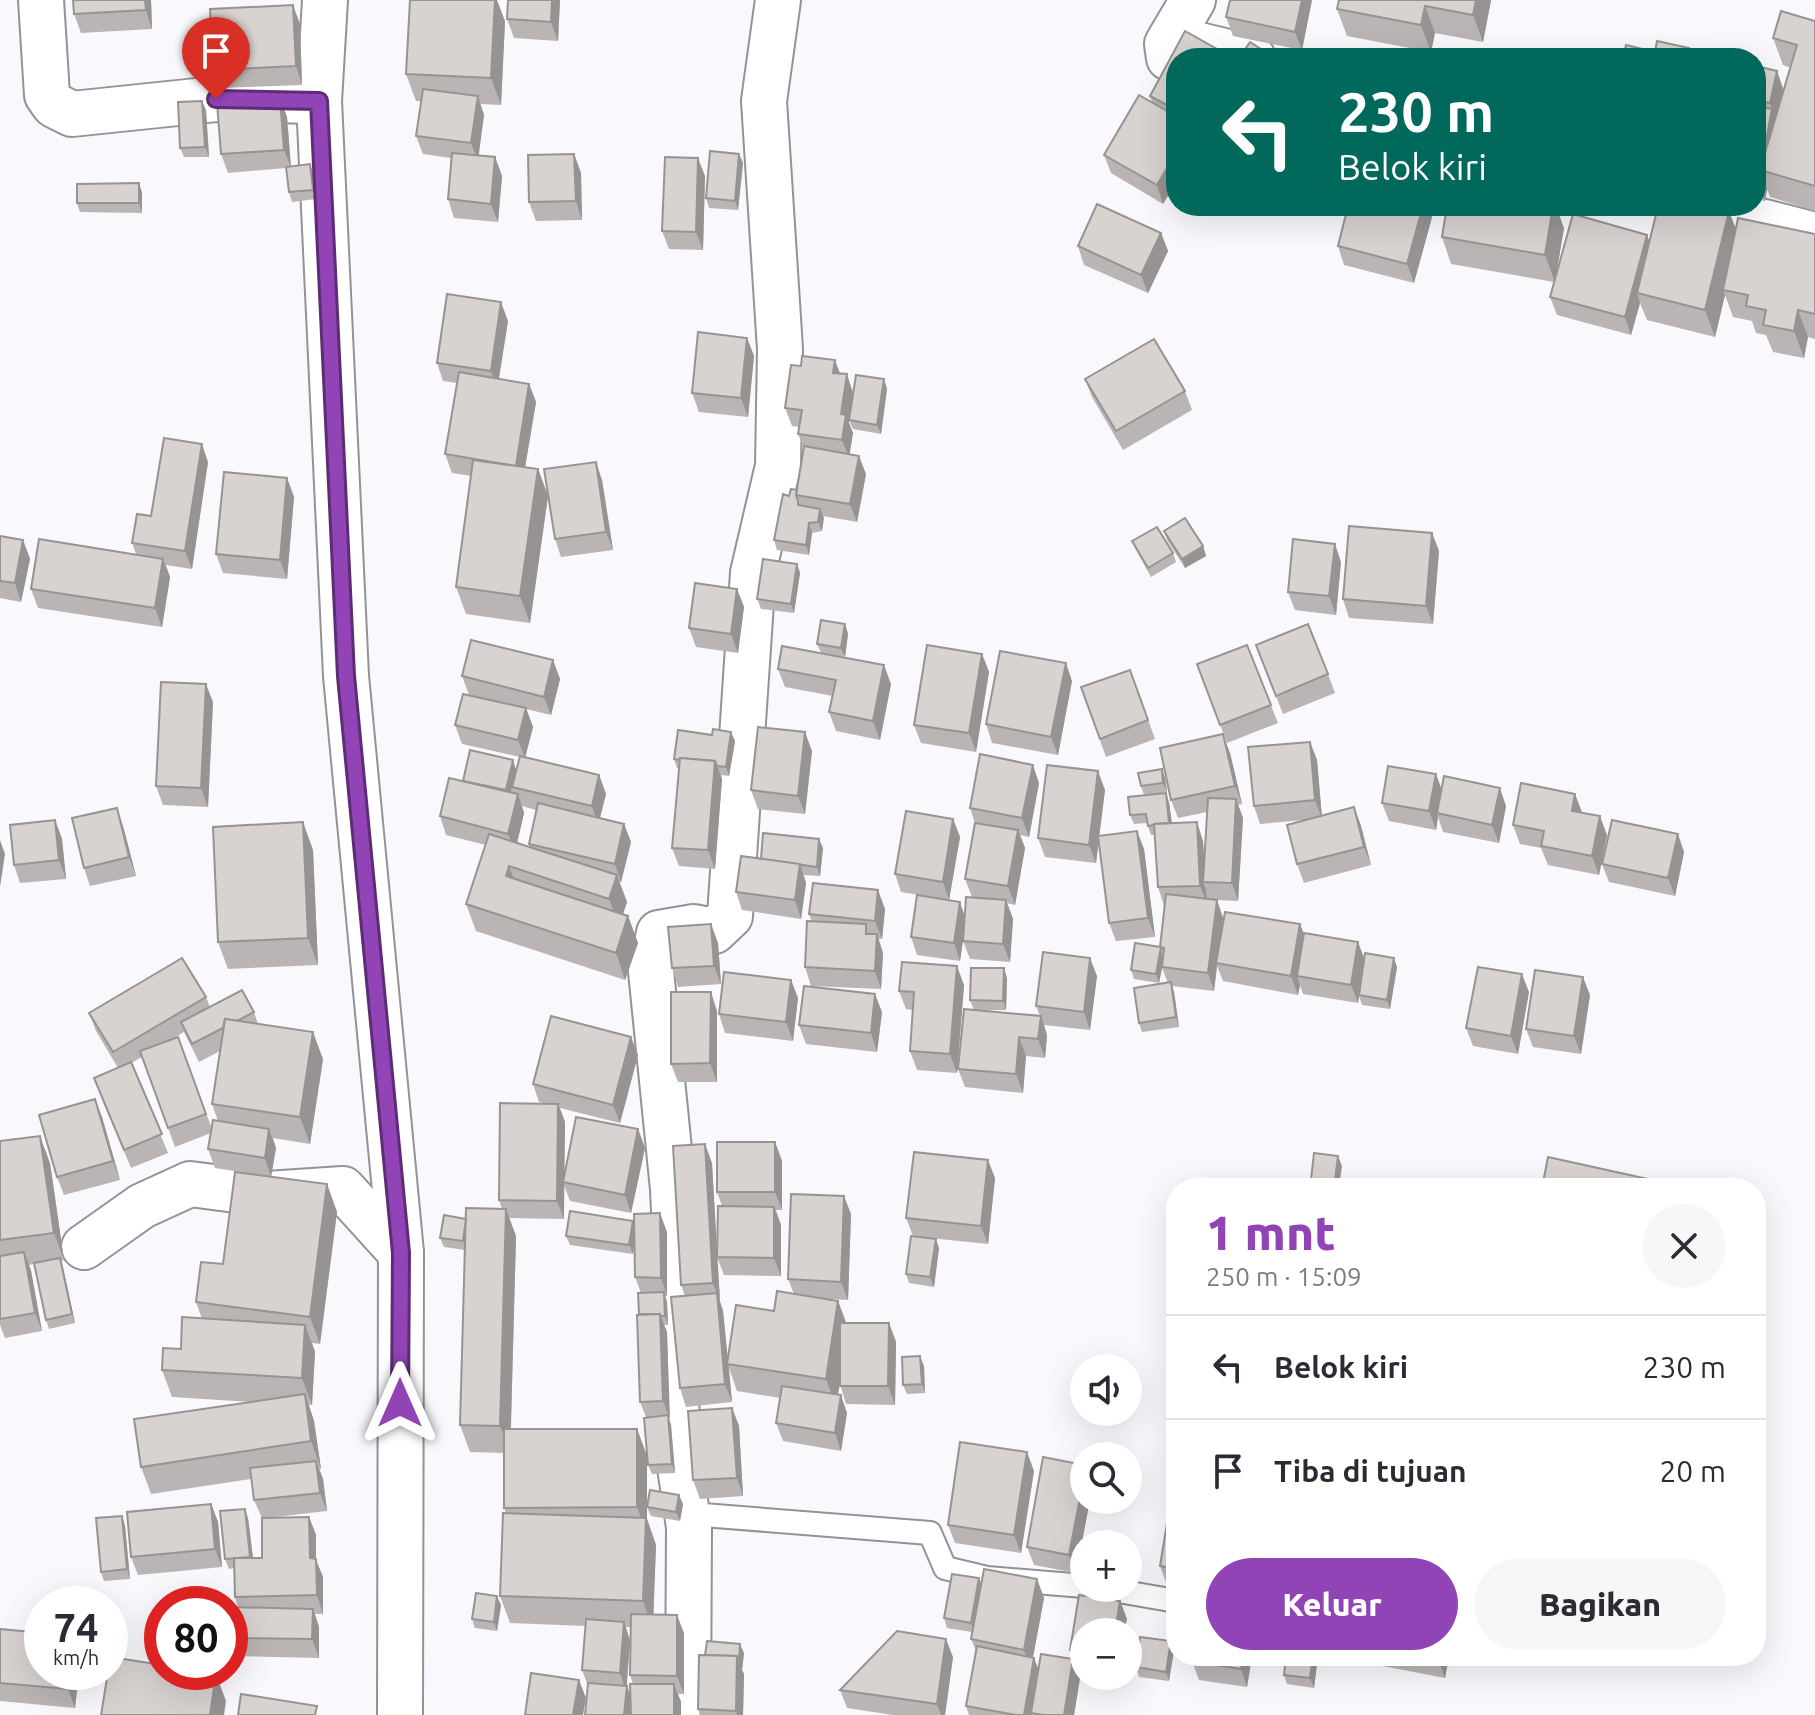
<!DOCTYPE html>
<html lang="id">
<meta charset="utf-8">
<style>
body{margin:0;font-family:Ubuntu,sans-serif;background:#f7f7f7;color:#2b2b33;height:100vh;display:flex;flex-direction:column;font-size:30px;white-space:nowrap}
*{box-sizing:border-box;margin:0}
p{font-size:26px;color:#7c7c81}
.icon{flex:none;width:44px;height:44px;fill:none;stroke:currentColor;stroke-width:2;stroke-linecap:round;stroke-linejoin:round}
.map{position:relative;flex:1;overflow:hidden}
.drawer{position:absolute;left:1166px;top:1178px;width:600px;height:488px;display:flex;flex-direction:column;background:#fff;border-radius:32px;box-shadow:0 8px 32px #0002}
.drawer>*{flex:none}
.top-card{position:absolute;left:1166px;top:48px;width:600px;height:168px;border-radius:32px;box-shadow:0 8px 32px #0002;background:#00695c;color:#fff;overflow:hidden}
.tools{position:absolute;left:1070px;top:1354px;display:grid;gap:16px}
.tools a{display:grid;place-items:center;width:72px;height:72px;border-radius:50%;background:#fff;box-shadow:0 8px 32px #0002;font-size:40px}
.speed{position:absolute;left:24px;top:1586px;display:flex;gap:16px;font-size:40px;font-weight:700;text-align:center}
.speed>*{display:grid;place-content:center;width:104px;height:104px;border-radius:50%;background:#fff;box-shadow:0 8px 32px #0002;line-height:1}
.speed small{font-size:20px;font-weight:400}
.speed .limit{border:12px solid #d22;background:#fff;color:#111}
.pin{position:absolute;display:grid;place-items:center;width:68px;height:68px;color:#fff;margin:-82px -34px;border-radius:50% 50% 50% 0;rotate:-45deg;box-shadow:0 0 8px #0007}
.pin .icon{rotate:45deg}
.me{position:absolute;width:88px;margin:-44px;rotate:0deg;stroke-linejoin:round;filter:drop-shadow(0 0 6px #0008)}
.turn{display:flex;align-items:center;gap:28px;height:168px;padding:0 40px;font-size:36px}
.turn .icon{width:104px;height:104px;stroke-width:2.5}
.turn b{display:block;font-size:56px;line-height:68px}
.round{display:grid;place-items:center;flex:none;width:84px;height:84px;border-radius:42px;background:#f7f7f7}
.headline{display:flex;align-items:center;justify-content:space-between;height:136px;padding:0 40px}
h1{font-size:48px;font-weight:800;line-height:60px;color:#9144b5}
.action{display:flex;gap:16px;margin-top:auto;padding:16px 40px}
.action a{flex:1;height:92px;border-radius:48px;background:#9144b5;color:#fff;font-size:32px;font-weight:800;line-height:92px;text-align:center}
.action a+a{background:#f7f7f7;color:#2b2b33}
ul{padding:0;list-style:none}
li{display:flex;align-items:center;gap:24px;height:104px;padding:0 40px;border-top:2px solid #e1e1e2}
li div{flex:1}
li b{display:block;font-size:30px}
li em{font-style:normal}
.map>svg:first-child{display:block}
</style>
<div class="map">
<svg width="1815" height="1715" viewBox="0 0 1815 1715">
<rect width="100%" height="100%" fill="#f8f8fd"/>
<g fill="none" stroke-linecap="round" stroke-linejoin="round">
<g stroke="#929397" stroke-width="26">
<g id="service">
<polyline points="696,1538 703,1515 930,1533 945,1568 987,1578 1084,1586"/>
<polyline points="1101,1588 1176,1601"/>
</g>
</g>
<g stroke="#929397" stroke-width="48">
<g id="minor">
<polyline points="41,0 47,95 54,105 72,114 216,99 319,101"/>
<polyline points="1193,0 1167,44 1169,58 1195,44 1253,58"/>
<polyline points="1702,206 1815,235"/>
<polyline points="84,1247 142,1206 190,1184 267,1194 343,1189 401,1253"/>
<polyline points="688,1715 689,1527 679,1461 674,1354 677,1280 673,1189 651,971 659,933 694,927 714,931 730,916 753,573 778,466 780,349 764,101 778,0"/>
</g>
</g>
<g stroke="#929397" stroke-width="48">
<polyline id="trunk" points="325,0 319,101 346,676 401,1253 400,1715"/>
</g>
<use href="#service" stroke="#fff" stroke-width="22"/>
<use href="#minor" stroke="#fff" stroke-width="44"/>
<use href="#trunk" stroke="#fff" stroke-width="44"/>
</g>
<g fill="#bab5b4" fill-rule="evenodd">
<polygon points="73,0 151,0 152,29 81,33 74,14"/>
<polygon points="560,0 558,41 514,38 507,19"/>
<polygon points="1312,0 1302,50 1233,36 1226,17"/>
<polygon points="1339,0 1491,0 1483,42 1435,33 1431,52 1347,36 1337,9"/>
<polygon points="505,21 501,105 480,104 484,115 478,155 495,157 502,176 498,222 454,218 448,199 451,158 423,154 416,136 421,101 416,101 406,74"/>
<polygon points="1815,21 1815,211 1770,197 1767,189 1765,201 1756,199 1756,66 1777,71 1783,89 1780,103 1791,68 1783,65 1773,38"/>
<polygon points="300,24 302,85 219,88 213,70"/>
<polygon points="1176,58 1176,182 1163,204 1111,173 1104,155 1152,102 1150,96"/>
<polygon points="280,99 287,117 291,166 310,164 313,173 316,199 292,202 289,192 286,168 228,173 221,154"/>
<polygon points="206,110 209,157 184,157 180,148"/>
<polygon points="574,154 581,173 582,220 536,221 529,202"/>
<polygon points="739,154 743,163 738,210 709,208 706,198"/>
<polygon points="705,176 703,250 669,249 662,231"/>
<polygon points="139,183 142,193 142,213 80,212 77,203"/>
<polygon points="1348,206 1428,206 1432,217 1414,283 1344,265 1338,246"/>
<polygon points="1729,211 1736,230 1815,234 1815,339 1808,337 1804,358 1773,352 1766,335 1756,333 1752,321 1733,317 1725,295 1715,337 1647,320 1640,303 1631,335 1557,315 1550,297 1554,282 1451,264 1442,237 1564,228 1556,275 1647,235 1649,241"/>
<polygon points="1161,233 1168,251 1148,293 1084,265 1078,246"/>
<polygon points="508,321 499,379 529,384 536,402 525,468 538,469 548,496 530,623 466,614 456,587 471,476 452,473 445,454 457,383 443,381 437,363"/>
<polygon points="747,338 754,356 748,417 699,412 692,393"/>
<polygon points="840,374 853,393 884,379 887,389 881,434 853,429 849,420 849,423 853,433 849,454 866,474 857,522 823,516 822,531 812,533 809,555 777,550 774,540 789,496 797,490 804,449 798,434 799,427 792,426 785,408"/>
<polygon points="1085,379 1185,391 1192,410 1123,450 1092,397"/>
<polygon points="208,462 192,569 166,565 170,577 162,627 38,608 31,589 136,554 132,543 151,516"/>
<polygon points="287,478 294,497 287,579 223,573 216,554"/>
<polygon points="602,480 613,550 561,557 555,539"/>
<polygon points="1164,531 1203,546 1206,556 1185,568 1167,540"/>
<polygon points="1432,533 1439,551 1433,624 1349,618 1343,599"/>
<polygon points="0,536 23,540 30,559 21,602 0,598"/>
<polygon points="1132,541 1173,553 1176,562 1151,577 1136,550"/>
<polygon points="1341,562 1336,615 1295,610 1288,592"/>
<polygon points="797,564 800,573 794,613 761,609 757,599"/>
<polygon points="737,589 744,607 738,653 696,647 689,628"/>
<polygon points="845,624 848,634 845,657 821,653 891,684 880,740 836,731 829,712 833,696 785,687 778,669 821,653 817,644"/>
<polygon points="1247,645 1278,723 1227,743 1197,664"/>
<polygon points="1256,645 1328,674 1335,693 1283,714"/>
<polygon points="982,654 989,672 976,752 921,743 914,725"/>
<path d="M553,660L560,679L551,715L526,709L533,727L525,758L599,775L606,794L600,818L624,824L631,842L621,882H619L627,902L623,914L628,916L638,943L625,980L476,931L466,904L486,845L446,835L440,816L464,781L513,760L516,770L520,757L462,744L455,725L469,695L462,676ZM522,806L536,810L529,844L530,847L517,843L524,813Z"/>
<polygon points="1130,670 1155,739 1106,757 1081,687"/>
<polygon points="1072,681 1058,755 992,743 986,724"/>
<polygon points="213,702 208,807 163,805 156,786"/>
<polygon points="735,741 729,776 721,775 722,779 715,869 679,866 672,848 679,768 677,768 674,759"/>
<polygon points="1310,742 1317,760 1322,816 1354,807 1361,826 1371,865 1304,883 1297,864 1303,820 1260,824 1254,806"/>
<polygon points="812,751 805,814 758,809 751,790"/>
<polygon points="1230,753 1242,804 1238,805 1243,818 1238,901 1217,900 1223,918 1222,933 1300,924 1304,934 1358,942 1364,959 1397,967 1390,1009 1362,1005 1359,996 1358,1003 1303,994 1300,985 1298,995 1223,981 1217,966 1214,991 1172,986 1174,992 1179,1027 1142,1032 1139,1023 1168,983 1162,968 1159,983 1134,979 1131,970 1160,947 1164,906 1158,887 1155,835 1151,835 1147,823 1134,824 1130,815 1169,802 1172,823 1203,841 1204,861 1207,812 1178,818 1171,800"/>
<polygon points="1162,769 1165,778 1167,792 1144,795 1141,786"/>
<polygon points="1039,783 1029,837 1020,835 1025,848 1015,905 1007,903 1013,919 1010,962 970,959 963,941 960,961 917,955 911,937 965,916 972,897 965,879 975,823 970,808"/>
<polygon points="1442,789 1506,806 1499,843 1443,832 1438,817 1436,830 1389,821 1382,803"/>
<polygon points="1105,790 1099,835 1144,849 1155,937 1116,941 1109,923 1099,839 1096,863 1045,857 1038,838"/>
<polygon points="1582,812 1607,835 1599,875 1548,865 1541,848 1520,844 1513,825"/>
<polygon points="953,819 960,837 949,900 901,892 895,874"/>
<polygon points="55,820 62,839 66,879 20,883 14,865"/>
<polygon points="123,826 136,876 90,886 84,868"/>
<polygon points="823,848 820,876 803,875 806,883 801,919 742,910 736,892 761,859"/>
<polygon points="313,850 318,965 228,969 218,942"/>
<polygon points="1684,852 1675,896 1609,882 1602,864"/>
<polygon points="885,909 882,939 878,939 883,953 881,989 811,986 805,967 812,922 809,914"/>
<polygon points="718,943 721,984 678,987 672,968"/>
<polygon points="1097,976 1090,1030 1044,1025 1047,1035 1045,1058 1026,1056 1023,1093 965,1087 958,1069 1040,1016 1036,1006"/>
<polygon points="1007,978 1006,1010 974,1010 970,1000"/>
<polygon points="791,980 798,998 793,1041 725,1033 719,1014"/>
<polygon points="964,985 957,1073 917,1070 910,1051 913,1010 906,1009 899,991"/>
<polygon points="1529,992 1518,1054 1473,1046 1466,1028"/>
<polygon points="1590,995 1581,1054 1533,1047 1526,1029"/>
<path d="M206,997L210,1007L254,1012L258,1024L323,1059L310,1144L273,1138L276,1148L271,1177L215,1168L208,1149L211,1133L175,1147L142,1057L131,1063L168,1153L131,1168L101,1096L94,1078L118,1068L96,1031L89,1013ZM184,1032L199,1062L220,1051L212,1104L218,1121L212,1129L178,1037L174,1038Z"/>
<polygon points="717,1011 717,1082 678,1082 671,1064"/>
<polygon points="882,1012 877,1052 806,1044 799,1025"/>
<path d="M638,1055L620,1123L560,1108L565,1122L564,1177L638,1129L645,1148L631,1213L570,1201L564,1185V1219L509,1218L516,1236L511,1429H637L647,1456V1519L656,1545L653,1614L684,1633V1694H678L681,1702V1715L588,1686L582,1670L586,1626L510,1623L500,1596L506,1513L504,1508V1453L470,1452L460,1425L465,1250L444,1247L440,1238L466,1219L502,1209L499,1200L543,1103L539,1102L533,1084ZM626,1627H631L630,1640ZM630,1641V1675L633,1684L630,1695L627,1686Z"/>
<polygon points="102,1117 120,1180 64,1195 57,1177"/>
<polygon points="0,1141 50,1163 64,1260 61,1261 75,1323 49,1329 46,1320 34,1264 29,1265 42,1331 5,1338 0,1325"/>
<polygon points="775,1142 782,1161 782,1210 776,1210 781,1225 781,1276 724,1275 717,1257 720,1301 723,1311 728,1361 774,1311 794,1294 788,1279 851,1214 848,1300 828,1299 838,1301 846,1323 889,1323 896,1342 895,1405 846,1404 840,1384 838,1395 847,1413 841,1451 783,1441 776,1423 780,1398 737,1391 729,1368 732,1402 686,1407 680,1388 685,1296 681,1285 712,1163 717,1256 722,1206 717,1192"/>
<polygon points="995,1178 988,1244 930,1238 939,1248 934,1287 909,1283 906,1274 913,1236 906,1218"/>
<polygon points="327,1184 337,1212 320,1344 312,1343 315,1352 312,1405 309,1405 314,1421 321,1469 319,1469 323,1479 327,1511 266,1518 309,1517 316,1535 316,1560 323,1577 323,1614 315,1614 319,1627 319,1658 230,1656 230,1607 238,1608 235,1597 234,1568 229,1569 225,1559 248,1518 253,1558 262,1558 262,1518 254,1500 251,1479 151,1494 141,1467 251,1402 172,1397 162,1370 181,1349 202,1319 196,1302 223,1264"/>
<polygon points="633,1221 634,1224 667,1232 667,1296 665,1296 667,1302 668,1325 664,1325 667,1332 669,1420 671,1425 675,1473 652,1474 648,1465 646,1417 640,1402 641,1293 635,1277 634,1243 633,1254 570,1245 566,1236"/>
<polygon points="924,1366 925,1393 907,1394 903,1385"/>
<polygon points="732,1408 739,1426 743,1496 700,1499 693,1480"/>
<polygon points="1176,1469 1176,1594 1170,1593 1160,1566"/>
<polygon points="1034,1471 1021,1553 955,1543 948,1525"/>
<polygon points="1084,1500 1090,1500 1076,1573 1034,1565 1027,1547"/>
<polygon points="211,1504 218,1522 222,1567 138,1575 131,1557"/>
<polygon points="683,1504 680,1521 651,1516 647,1507"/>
<polygon points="122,1516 125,1526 130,1579 104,1581 101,1572"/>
<polygon points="979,1578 981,1584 1037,1579 1044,1598 1033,1657 1034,1658 1038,1669 1073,1659 1080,1678 1074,1715 969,1715 966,1706 976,1651 971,1639 972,1632 947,1628 944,1618"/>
<polygon points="1079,1595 1120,1601 1127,1619 1124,1632 1084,1632 1084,1670 1077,1669 1070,1650"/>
<polygon points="501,1605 497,1631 475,1628 472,1619"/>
<polygon points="0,1629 42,1672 79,1672 75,1708 0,1701"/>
<polygon points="1171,1641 1174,1650 1169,1681 1139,1677 1136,1667"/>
<polygon points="744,1653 742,1670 744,1674 743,1715 700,1715 698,1709"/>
<polygon points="1252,1656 1247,1687 1199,1680 1192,1661"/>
<polygon points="1286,1656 1314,1656 1317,1664 1314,1688 1287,1684 1284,1675"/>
<polygon points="1330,1656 1449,1656 1445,1678"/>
<polygon points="953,1657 945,1715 893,1715 847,1708 840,1690"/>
</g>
<g fill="#979392">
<polygon points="145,0 151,0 152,29 146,10"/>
<polygon points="495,0 497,0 505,21 501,105 491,78"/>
<polygon points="552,0 560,0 558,41 551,22"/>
<polygon points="1302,0 1312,0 1302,50 1295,32"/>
<polygon points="1476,0 1491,0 1483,42 1473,15"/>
<polygon points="293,5 300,24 302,85 296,66"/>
<polygon points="1425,6 1435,33 1431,52 1421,25"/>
<polygon points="1689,48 1693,58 1687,58"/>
<polygon points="1777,71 1783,89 1776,121 1760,170 1772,109 1770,103"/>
<polygon points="478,96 484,115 478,161 471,143"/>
<polygon points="280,99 287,117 291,168 284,150"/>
<polygon points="202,101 206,110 209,157 205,147"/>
<polygon points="1176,153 1176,182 1163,204 1157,185"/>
<polygon points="574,154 581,173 582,220 576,201"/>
<polygon points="739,154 743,163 738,210 735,201"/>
<polygon points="495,157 502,176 498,222 491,204"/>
<polygon points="698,158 705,176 703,250 696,232"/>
<polygon points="310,164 313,173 316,199 313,190"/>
<polygon points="1760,171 1767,189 1765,201 1758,183"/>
<polygon points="139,183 142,193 142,213 139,203"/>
<polygon points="1423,206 1428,206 1432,217 1414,283 1407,264"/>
<polygon points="1553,206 1556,206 1564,228 1555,282 1545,255"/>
<polygon points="1729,211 1739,238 1723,290 1725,295 1715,337 1705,310"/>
<polygon points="1161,233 1168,251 1148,293 1141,275"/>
<polygon points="1647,235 1654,254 1637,293 1640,303 1631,335 1625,317"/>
<polygon points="501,302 508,321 497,389 491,371"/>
<polygon points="1798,310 1808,337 1804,358 1794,331"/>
<polygon points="747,338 754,356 748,417 741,398"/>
<polygon points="835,360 842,379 833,373"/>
<polygon points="847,374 853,393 849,423 853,433 849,458 842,440 841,414"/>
<polygon points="884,379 887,389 881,434 877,425"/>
<polygon points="529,384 536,402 522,485 516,466"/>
<polygon points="202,444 208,462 192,569 185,551"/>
<polygon points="859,456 866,474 857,522 850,504"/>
<polygon points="596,462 602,480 613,550 606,532"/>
<polygon points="538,469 548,496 530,623 520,596"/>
<polygon points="287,478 294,497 287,579 280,560"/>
<polygon points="820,509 824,518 822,531 818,522"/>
<polygon points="809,523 812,533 809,555 806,545"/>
<polygon points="1432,533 1439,551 1433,624 1426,606"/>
<polygon points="23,540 30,559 21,602 15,583"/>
<polygon points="1335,544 1341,562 1336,615 1329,596"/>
<polygon points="1203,546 1206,556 1185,568 1182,559"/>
<polygon points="163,559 170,577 162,627 155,608"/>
<polygon points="797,564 800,573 794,613 791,604"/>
<polygon points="737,589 744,607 738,653 731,634"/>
<polygon points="845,624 848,634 845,657 841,648"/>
<polygon points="982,654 989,672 976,752 969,733"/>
<polygon points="553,660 560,679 551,715 544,697"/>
<polygon points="1066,663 1072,681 1058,755 1051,737"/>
<polygon points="884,665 891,684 880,740 873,721"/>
<polygon points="206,684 213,702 208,807 201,788"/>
<polygon points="526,708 533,727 525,758 518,740"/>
<polygon points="731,732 735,741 729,776 726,767"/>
<polygon points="805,732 812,751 805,814 798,796"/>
<polygon points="1223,734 1230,753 1242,804 1235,786"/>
<polygon points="1310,742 1317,760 1322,819 1315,800"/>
<polygon points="513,760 516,770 509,800 506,790"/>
<polygon points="715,761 722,779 715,869 708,850"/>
<polygon points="1033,765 1039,783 1029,837 1022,818"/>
<polygon points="1162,769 1165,778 1167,792 1163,783"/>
<polygon points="1098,771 1105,790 1096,863 1089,845"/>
<polygon points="1436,774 1443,793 1437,813 1438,817 1436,830 1429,811"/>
<polygon points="599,775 606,794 598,825 592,806"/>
<polygon points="1500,788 1506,806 1499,843 1492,825"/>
<polygon points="1166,793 1169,802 1173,832 1169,823"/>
<polygon points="518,794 524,813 515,852 508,834"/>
<polygon points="1575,794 1582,812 1578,830 1572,811"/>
<polygon points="1236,799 1243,818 1238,901 1232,883"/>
<polygon points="1354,807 1361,826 1371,865 1364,847"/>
<polygon points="117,808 123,826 136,876 129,857"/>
<polygon points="1600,816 1607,835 1599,875 1592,856"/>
<polygon points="953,819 960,837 949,900 943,882"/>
<polygon points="55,820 62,839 66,879 59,860"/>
<polygon points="303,822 313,850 318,965 308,938"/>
<polygon points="1197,822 1203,841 1206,882 1203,882 1206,889 1207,904 1200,886"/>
<polygon points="624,824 631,842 621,882 615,864"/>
<polygon points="1018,830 1025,848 1015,905 1008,886"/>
<polygon points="1137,831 1144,849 1155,937 1148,918"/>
<polygon points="1678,834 1684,852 1675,896 1668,878"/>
<polygon points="819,839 823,848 820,876 817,867"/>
<polygon points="0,840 5,854 0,887"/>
<polygon points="800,864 806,883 801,919 795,900"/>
<polygon points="509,866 519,893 506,876"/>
<polygon points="617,875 627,902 619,926 609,899"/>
<polygon points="878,890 885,909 882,939 875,921"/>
<polygon points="1006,900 1013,919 1010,962 1003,944"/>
<polygon points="1217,900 1223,918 1218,963 1216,963 1217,966 1214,991 1208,973"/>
<polygon points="960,902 966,920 960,961 954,943"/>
<polygon points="628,916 638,943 625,980 616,953"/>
<polygon points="711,924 718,943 721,984 714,966"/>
<polygon points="1300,924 1307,943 1297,976 1300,985 1298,995 1291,976"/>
<polygon points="877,934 883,953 881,989 875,971"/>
<polygon points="1358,942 1365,961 1358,1003 1351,985"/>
<polygon points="1160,949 1164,958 1159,983 1156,974"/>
<polygon points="1090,958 1097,976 1090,1030 1084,1012"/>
<polygon points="1394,958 1397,967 1390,1009 1387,1000"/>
<polygon points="957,966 964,985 957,1073 950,1054"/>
<polygon points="1004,968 1007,978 1006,1010 1003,1001"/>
<polygon points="1522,974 1529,992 1518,1054 1511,1036"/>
<polygon points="1583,977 1590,995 1581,1054 1574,1036"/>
<polygon points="791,980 798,998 793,1041 786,1022"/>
<polygon points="1171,982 1174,992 1179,1027 1176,1017"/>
<polygon points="711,992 717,1011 717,1082 710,1063"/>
<polygon points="875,994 882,1012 877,1052 871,1033"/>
<polygon points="1041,1016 1047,1035 1045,1058 1038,1039"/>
<polygon points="313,1032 323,1059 310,1144 300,1117"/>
<polygon points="631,1037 638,1055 620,1123 613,1105"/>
<polygon points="1019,1037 1026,1056 1023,1093 1016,1074"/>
<polygon points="95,1099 102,1117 120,1180 113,1161"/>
<polygon points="558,1104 565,1122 564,1219 557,1201"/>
<polygon points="269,1129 276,1148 271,1177 265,1158"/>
<polygon points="638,1129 645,1148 631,1213 625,1195"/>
<polygon points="40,1136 50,1163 64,1260 54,1233"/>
<polygon points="775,1142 782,1161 782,1210 775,1192"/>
<polygon points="705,1144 712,1163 720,1301 713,1283"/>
<polygon points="1338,1156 1342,1166 1339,1188 1334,1188"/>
<polygon points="988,1160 995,1178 988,1244 981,1226"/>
<polygon points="327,1184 337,1212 320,1344 310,1317"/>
<polygon points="844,1196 851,1214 848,1300 841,1282"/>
<polygon points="774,1207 781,1225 781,1276 774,1258"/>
<polygon points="506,1209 516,1236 510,1453 500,1426"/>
<polygon points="660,1213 667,1232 667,1296 661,1278"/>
<polygon points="633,1221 636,1230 633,1254 629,1245"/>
<polygon points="936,1239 939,1248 934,1287 930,1277"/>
<polygon points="24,1252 31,1270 42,1331 35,1313"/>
<polygon points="60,1258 63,1267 75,1323 72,1314"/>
<polygon points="664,1292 667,1302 668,1325 665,1316"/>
<polygon points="717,1293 723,1311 732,1402 725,1384"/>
<polygon points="838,1301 848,1328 836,1406 826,1379"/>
<polygon points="660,1314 667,1332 670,1419 663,1401"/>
<polygon points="889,1323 896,1342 895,1405 888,1386"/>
<polygon points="305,1325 315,1352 312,1405 302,1378"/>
<polygon points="920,1356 924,1366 925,1393 922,1384"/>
<polygon points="305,1394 314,1421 321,1469 311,1441"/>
<polygon points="841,1395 847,1413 841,1451 835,1433"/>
<polygon points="732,1408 739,1426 743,1496 737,1478"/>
<polygon points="668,1415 671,1425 675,1473 672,1464"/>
<polygon points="637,1429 647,1456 647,1519 656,1545 653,1628 643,1601 646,1531 637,1507"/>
<polygon points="1027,1452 1034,1471 1021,1553 1014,1535"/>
<polygon points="316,1461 323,1479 327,1511 320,1493"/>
<polygon points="1084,1477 1084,1500 1090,1500 1076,1573 1069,1555"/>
<polygon points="679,1495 683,1504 680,1521 676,1512"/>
<polygon points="211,1504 218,1522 222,1567 215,1549"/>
<polygon points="245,1509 248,1518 254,1566 250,1557"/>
<polygon points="122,1516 125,1526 130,1579 127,1569"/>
<polygon points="309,1517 316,1535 316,1560 323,1577 323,1614 317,1595 310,1558"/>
<polygon points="979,1578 982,1587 974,1632 971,1623"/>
<polygon points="1037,1579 1044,1598 1031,1668 1024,1650"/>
<polygon points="497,1596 501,1605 497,1631 494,1622"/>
<polygon points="1120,1601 1127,1619 1124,1632 1115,1632"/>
<polygon points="313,1609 319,1627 319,1658 312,1639"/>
<polygon points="677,1615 684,1633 684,1694 677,1676"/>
<polygon points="624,1622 630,1641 626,1691 620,1673"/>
<polygon points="946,1639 953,1657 945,1715 941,1715 937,1704"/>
<polygon points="1171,1641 1174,1650 1169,1681 1166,1672"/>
<polygon points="740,1644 744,1653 742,1670 744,1674 743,1715 737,1715 736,1711 737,1656"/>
<polygon points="1243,1656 1252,1656 1247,1687 1241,1669"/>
<polygon points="1313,1656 1317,1664 1314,1688 1310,1678"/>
<polygon points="1437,1656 1449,1656 1445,1678"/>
<polygon points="1034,1658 1041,1676 1031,1713 1032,1715 1024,1715"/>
<polygon points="1073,1659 1080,1678 1074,1715 1064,1715"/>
<polygon points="70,1672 79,1672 75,1708 68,1689"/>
<polygon points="216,1674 226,1701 224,1715 210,1715"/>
<polygon points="579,1680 586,1698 583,1715 573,1715"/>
<polygon points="674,1684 681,1702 681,1715 674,1715"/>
<polygon points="627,1686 634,1705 633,1715 624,1715"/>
</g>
<g fill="#d8d2d1" stroke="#979392" stroke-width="2">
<polygon points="73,0 145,0 146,10 74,14"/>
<polygon points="410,0 495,0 491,78 406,74"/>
<polygon points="508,0 552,0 551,22 507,19"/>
<polygon points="1230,0 1302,0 1295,32 1226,17"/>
<polygon points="1339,0 1476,0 1473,15 1425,6 1421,25 1337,9"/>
<polygon points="293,5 296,66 213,70 210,9"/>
<polygon points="1781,11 1815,21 1815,186 1760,170 1797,45 1773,38"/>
<polygon points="1185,31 1233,58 1176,58 1176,110 1150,96"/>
<polygon points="1657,41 1689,48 1687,58 1623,58 1626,45 1655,52"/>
<polygon points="1250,42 1275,58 1239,58"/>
<polygon points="1756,66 1777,71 1770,103 1756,100"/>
<polygon points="423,89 478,96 471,143 416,136"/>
<polygon points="1139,95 1176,116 1176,153 1157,185 1104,155"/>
<polygon points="280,99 284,150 221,154 217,103"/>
<polygon points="202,101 205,147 180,148 178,102"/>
<polygon points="1756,106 1772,109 1758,183 1756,182"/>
<polygon points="710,151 739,154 735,201 706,198"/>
<polygon points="452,153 495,157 491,204 448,199"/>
<polygon points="574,154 576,201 529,202 528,155"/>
<polygon points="665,157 698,158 696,232 662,231"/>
<polygon points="310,164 313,190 289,192 286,167"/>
<polygon points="139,183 139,203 77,203 77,184"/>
<polygon points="1097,204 1161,233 1141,275 1078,246"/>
<polygon points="1348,206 1423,206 1407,264 1338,246"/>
<polygon points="1447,206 1553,206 1545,255 1442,237"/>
<polygon points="1658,206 1707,206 1729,211 1705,310 1637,293"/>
<polygon points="1573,214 1647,235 1625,317 1550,297"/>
<polygon points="1738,218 1815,234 1815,314 1798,310 1794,331 1763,325 1766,310 1746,306 1748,295 1723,290"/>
<polygon points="447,294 501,302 491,371 437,363"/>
<polygon points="698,332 747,338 741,398 692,393"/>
<polygon points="1154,339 1185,391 1116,431 1085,379"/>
<polygon points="802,356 835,360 833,373 847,374 841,414 846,415 842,440 798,434 802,410 785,408 791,365 801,366"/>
<polygon points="459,372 529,384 516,466 445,454"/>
<polygon points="856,375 884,379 877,425 849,420"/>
<polygon points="164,438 202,444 185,551 132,543 137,514 151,516"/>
<polygon points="804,446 859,456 850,504 796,495"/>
<polygon points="473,460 538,469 520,596 456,587"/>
<polygon points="596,462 606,532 555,539 544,469"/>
<polygon points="224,472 287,478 280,560 216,554"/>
<polygon points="791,489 797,490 796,495 798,501 798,505 820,509 818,522 809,523 806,545 774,540 783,494 789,496"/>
<polygon points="1185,518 1203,546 1182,559 1164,531"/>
<polygon points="1349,526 1432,533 1426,606 1343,599"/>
<polygon points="1157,527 1173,553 1148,568 1132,541"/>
<polygon points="0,536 23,540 15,583 0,581"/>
<polygon points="39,539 163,559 155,608 31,589"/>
<polygon points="1293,539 1335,544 1329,596 1288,592"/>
<polygon points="763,559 797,564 791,604 757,599"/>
<polygon points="695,583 737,589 731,634 689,628"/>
<polygon points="821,620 845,624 841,648 817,644"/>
<polygon points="1308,624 1328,674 1276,696 1256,645"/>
<polygon points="471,640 553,660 544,697 462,676"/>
<polygon points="927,645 982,654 969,733 914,725"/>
<polygon points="1247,645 1271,705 1220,725 1197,664"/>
<polygon points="782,646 884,665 873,721 829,712 836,680 778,669"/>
<polygon points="1000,651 1066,663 1051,737 986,724"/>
<polygon points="1130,670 1148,720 1100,739 1081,687"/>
<polygon points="161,682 206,684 201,788 156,786"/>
<polygon points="463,694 526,708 518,740 455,725"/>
<polygon points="758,727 805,732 798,796 751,790"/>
<polygon points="713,729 731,732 726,767 717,766 715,761 680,758 679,760 674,759 678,730 712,735"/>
<polygon points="1223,734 1235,786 1171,800 1160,748"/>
<polygon points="1310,742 1315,800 1254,806 1248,747"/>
<polygon points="470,750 513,760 506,790 463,781"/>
<polygon points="980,754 1033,765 1022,818 970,808"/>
<polygon points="520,756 599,775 592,806 512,787"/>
<polygon points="680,758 715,761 708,850 672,848"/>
<polygon points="1047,765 1098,771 1089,845 1038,838"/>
<polygon points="1388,766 1436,774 1429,811 1382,803"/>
<polygon points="1162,769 1163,783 1141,786 1138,773"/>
<polygon points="1444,776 1500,788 1492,825 1437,813"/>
<polygon points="449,778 518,794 508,834 440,816"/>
<polygon points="1521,783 1575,794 1572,811 1600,816 1592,856 1541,846 1544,831 1513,825"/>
<polygon points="1166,793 1169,823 1154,824 1154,825 1148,826 1146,814 1130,815 1128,797"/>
<polygon points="1208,798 1236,799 1232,883 1203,882"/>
<polygon points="538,803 624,824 615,864 529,844"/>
<polygon points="1354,807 1364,847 1297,864 1287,825"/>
<polygon points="117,808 129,857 84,868 72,818"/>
<polygon points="906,811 953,819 943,882 895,874"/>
<polygon points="55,820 59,860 14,865 10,825"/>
<polygon points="1612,820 1678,834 1668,878 1602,864"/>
<polygon points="303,822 308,938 218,942 213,827"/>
<polygon points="1197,822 1200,886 1158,887 1154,824"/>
<polygon points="975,823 1018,830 1008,886 965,879"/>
<polygon points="1137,831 1148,918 1109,923 1098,836"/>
<polygon points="763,833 819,839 817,867 761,859"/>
<polygon points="489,834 617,875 609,899 509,866 506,876 628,916 616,953 466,904"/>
<polygon points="741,856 800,864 795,900 736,892"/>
<polygon points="813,883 878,890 875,921 809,914"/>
<polygon points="1166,894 1217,900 1208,973 1162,967 1164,948 1160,947"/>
<polygon points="917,895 960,902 954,943 911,937"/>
<polygon points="966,897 1006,900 1003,944 963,941"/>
<polygon points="1225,912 1300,924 1291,976 1216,963"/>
<polygon points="807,921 866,924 866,934 877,934 875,971 805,967"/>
<polygon points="711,924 714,966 672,968 668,927"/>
<polygon points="1304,933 1358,942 1351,985 1297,976"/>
<polygon points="1135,943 1161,947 1156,974 1131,970"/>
<polygon points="1043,952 1090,958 1084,1012 1036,1006"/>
<polygon points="1365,953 1394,958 1387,1000 1359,995"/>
<polygon points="182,958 206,997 113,1052 89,1013"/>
<polygon points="902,962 957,966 950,1054 910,1051 914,992 899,991"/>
<polygon points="1478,967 1522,974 1511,1036 1466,1028"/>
<polygon points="971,968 1004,968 1003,1001 970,1000"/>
<polygon points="1535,970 1583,977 1574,1036 1526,1029"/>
<polygon points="724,972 791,980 786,1022 719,1014"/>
<polygon points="1171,982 1176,1017 1139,1023 1134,988"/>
<polygon points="804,986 875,994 871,1033 799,1025"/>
<polygon points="242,990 254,1012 237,1021 225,1019 223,1028 192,1044 181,1022"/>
<polygon points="671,992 711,992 710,1063 671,1064"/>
<polygon points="964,1009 1041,1016 1038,1039 1019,1037 1016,1074 958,1069"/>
<polygon points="551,1016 631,1037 613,1105 533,1084"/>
<polygon points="225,1019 313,1032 300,1117 212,1104"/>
<polygon points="178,1037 206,1114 168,1128 140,1051"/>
<polygon points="131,1062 162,1134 124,1150 94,1078"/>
<polygon points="95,1099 113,1161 57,1177 39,1115"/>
<polygon points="500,1103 558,1104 557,1201 499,1200"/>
<polygon points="576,1117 638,1129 625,1195 563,1182"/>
<polygon points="213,1120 269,1129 265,1158 208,1149"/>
<polygon points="40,1136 54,1233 0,1240 0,1141"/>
<rect x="717" y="1142" width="58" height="50"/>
<polygon points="705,1144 713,1283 681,1285 673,1146"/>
<polygon points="914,1152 988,1160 981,1226 906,1218"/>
<polygon points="1314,1153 1338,1156 1334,1188 1310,1188"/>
<polygon points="1548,1157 1657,1181 1655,1188 1542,1188"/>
<polygon points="235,1172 327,1184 310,1317 196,1302 201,1262 223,1264"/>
<polygon points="791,1194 844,1196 841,1282 788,1279"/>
<polygon points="718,1206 774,1207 774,1258 717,1257"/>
<polygon points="466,1208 506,1209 500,1426 460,1425"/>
<polygon points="570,1211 633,1221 629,1245 566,1236"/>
<polygon points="660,1213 661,1278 635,1277 634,1214"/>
<polygon points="444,1215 466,1219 463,1241 440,1238"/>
<polygon points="911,1236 936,1239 930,1277 906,1274"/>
<polygon points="24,1252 35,1313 0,1319 0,1256"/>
<polygon points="60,1258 72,1314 46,1320 34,1263"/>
<polygon points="777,1291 838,1301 826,1379 727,1364 736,1305 774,1311"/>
<polygon points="664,1292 665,1316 660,1316 660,1314 639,1314 638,1293"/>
<polygon points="717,1293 725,1384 680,1388 671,1297"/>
<polygon points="660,1314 663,1401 640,1402 637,1315"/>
<polygon points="182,1317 305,1325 302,1378 162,1370 163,1348 181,1349"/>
<polygon points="840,1323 889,1323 888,1386 840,1386"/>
<polygon points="920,1356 922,1384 903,1385 902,1357"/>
<polygon points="782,1386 841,1395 835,1433 776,1423"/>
<polygon points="305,1394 311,1441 141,1467 134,1419"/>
<polygon points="732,1408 737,1478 693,1480 688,1411"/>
<polygon points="668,1415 672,1464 648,1465 644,1418"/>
<polygon points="504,1429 637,1429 637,1507 504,1508"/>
<polygon points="960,1442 1027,1452 1014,1535 948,1525"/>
<polygon points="1043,1457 1084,1465 1084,1477 1069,1555 1027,1547"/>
<polygon points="316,1461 320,1493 254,1500 250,1468"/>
<polygon points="1176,1469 1176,1569 1160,1566"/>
<polygon points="650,1490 679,1495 676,1512 647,1507"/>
<polygon points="211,1504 215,1549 131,1557 127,1512"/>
<polygon points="245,1509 250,1557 225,1559 220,1511"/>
<polygon points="503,1513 646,1518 643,1601 500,1596"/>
<polygon points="122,1516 127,1569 101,1572 96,1518"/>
<polygon points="309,1517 310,1558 316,1559 317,1595 235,1597 234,1558 262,1558 262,1518"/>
<polygon points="984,1569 1037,1579 1024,1650 971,1639"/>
<polygon points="952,1574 979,1578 971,1623 944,1618"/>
<polygon points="476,1593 497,1596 494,1622 472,1619"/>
<polygon points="1079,1595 1120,1601 1115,1632 1084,1632 1084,1653 1070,1650"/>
<polygon points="230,1607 313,1609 312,1639 230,1638"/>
<polygon points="631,1614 677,1615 677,1676 630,1675"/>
<polygon points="586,1619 624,1622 620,1673 582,1670"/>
<polygon points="0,1629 42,1633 42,1672 70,1672 68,1689 0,1683"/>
<polygon points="897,1631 946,1639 937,1704 840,1690"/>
<polygon points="1140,1637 1171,1641 1166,1672 1136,1667"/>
<polygon points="707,1641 740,1644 739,1661 737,1656 705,1655"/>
<polygon points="977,1646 1034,1658 1024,1715 1016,1715 966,1706"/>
<polygon points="1041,1654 1073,1659 1064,1715 1043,1715 1031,1713"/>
<polygon points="699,1655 737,1656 736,1711 698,1709"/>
<polygon points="1193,1656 1243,1656 1241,1669 1192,1661"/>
<polygon points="1286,1656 1313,1656 1310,1678 1284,1675"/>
<polygon points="111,1657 162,1665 162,1672 202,1672 216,1674 210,1715 101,1715 108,1672 110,1672"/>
<polygon points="531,1673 579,1680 573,1715 525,1715"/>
<polygon points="588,1683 627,1686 624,1715 585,1715"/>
<polygon points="630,1684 674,1684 674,1715 631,1715"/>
<polygon points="241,1694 317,1706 315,1715 238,1715"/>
</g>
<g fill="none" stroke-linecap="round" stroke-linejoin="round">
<g stroke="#5e2c76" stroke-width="20">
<polyline id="route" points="216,99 319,101 346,676 401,1253 400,1403"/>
</g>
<use href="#route" stroke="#9144b5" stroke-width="14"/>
</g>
</svg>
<div class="tools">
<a><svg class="icon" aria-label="sound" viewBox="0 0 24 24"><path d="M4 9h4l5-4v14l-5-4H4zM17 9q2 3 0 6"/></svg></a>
<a><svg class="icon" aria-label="search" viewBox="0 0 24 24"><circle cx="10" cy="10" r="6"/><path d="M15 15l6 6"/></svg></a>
<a>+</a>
<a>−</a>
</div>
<div class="speed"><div>74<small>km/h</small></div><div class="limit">80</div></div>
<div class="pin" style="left:216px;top:99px;background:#d93025"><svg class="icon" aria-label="arrive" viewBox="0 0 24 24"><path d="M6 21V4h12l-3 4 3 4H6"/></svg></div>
<svg class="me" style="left:400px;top:1403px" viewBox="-20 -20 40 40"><path d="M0-17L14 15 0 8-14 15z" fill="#9144b5" stroke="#fff" stroke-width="4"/></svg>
<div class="top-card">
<div class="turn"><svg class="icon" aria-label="left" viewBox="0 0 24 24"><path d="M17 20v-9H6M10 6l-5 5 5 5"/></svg><div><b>230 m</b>Belok kiri</div></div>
</div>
<section class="drawer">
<div class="headline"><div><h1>1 mnt</h1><p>250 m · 15:09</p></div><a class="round"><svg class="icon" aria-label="close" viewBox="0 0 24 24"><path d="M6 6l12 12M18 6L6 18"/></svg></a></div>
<ul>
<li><svg class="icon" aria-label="left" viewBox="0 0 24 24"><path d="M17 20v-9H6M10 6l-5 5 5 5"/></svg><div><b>Belok kiri</b></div><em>230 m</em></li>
<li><svg class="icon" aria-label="arrive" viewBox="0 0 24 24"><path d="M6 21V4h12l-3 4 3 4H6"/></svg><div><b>Tiba di tujuan</b></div><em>20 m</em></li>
</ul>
<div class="action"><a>Keluar</a><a>Bagikan</a></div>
</section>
</div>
